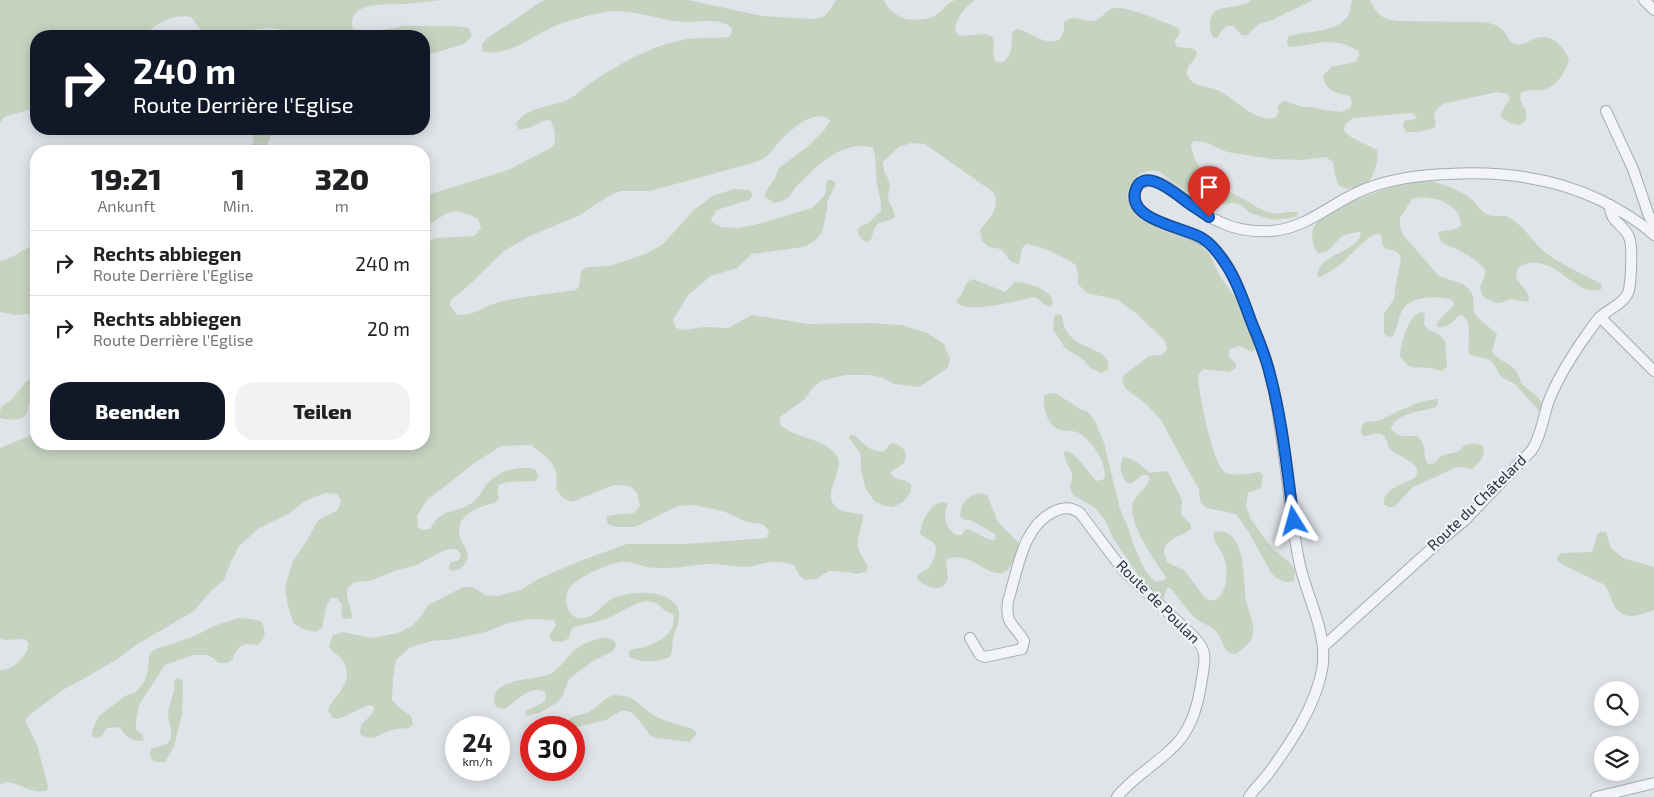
<!DOCTYPE html>
<html lang="de">
<meta charset="utf-8">
<style>
body{margin:0;font-family:"Exo 2",sans-serif;background:#f2f2f2;color:#202124;height:100vh;display:flex;flex-direction:column;font-size:19px;white-space:nowrap}
*{box-sizing:border-box;margin:0}
p{font-size:16px;color:#757577}
.icon{flex:none;width:28px;height:28px;fill:none;stroke:currentColor;stroke-width:2;stroke-linecap:round;stroke-linejoin:round}
.map{position:relative;flex:1;overflow:hidden}
.side{position:absolute;left:30px;top:145px;width:400px;height:305px;display:flex;flex-direction:column;background:#fff;border-radius:20px;box-shadow:0 2px 12px #0003}
.side>*{flex:none}
.top-card{position:absolute;left:30px;top:30px;width:400px;height:105px;border-radius:20px;box-shadow:0 2px 12px #0003;background:#111827;color:#fff;overflow:hidden}
.controls{position:absolute;left:1594px;top:681px;display:grid;gap:10px}
.controls a{display:grid;place-items:center;width:45px;height:45px;border-radius:50%;background:#fff;box-shadow:0 2px 12px #0003;font-size:25px}
.speed{position:absolute;left:445px;top:716px;display:flex;gap:10px;font-size:25px;font-weight:700;text-align:center}
.speed>*{display:grid;place-content:center;width:65px;height:65px;border-radius:50%;background:#fff;box-shadow:0 2px 12px #0003;line-height:1}
.speed small{font-size:12px;font-weight:400}
.speed .limit{border:8px solid #d22;background:#fff;color:#111}
.pin{position:absolute;display:grid;place-items:center;width:42px;height:42px;color:#fff;margin:-51px -21px;border-radius:50% 50% 50% 0;rotate:-45deg;box-shadow:0 0 5px #0007}
.pin .icon{rotate:45deg}
.me{position:absolute;width:55px;margin:-28px;rotate:352deg;stroke-linejoin:round;filter:drop-shadow(0 0 4px #0008)}
.turn{display:flex;align-items:center;gap:18px;height:105px;padding:0 20px;font-size:22px}
.turn .icon{width:65px;height:65px;stroke-width:2.5}
.turn b{display:block;font-size:35px;line-height:42px}
.eta{display:flex;justify-content:space-evenly;align-items:center;height:85px;text-align:center}
.eta b{font-size:30px;font-weight:800;line-height:35px}
.action{display:flex;gap:10px;margin-top:auto;padding:10px 20px}
.action a{flex:1;height:58px;border-radius:20px;background:#111827;color:#fff;font-size:20px;font-weight:800;line-height:58px;text-align:center}
.action a+a{background:#f2f2f2;color:#202124}
ul{padding:0;list-style:none}
li{display:flex;align-items:center;gap:15px;height:65px;padding:0 20px;border-top:1px solid #e0e0e0}
li div{flex:1}
li b{display:block;font-size:19px}
li em{font-style:normal}
.map>svg:first-child{display:block}
</style>
<div class="map">
<svg width="1654" height="797" viewBox="0 0 1654 797">
<rect width="100%" height="100%" fill="#e0e4e9"/>
<g fill="#c6d3c1">
<path d="M0,0H441C430,1 418,3 406,4C387,5 346,0 353,29L372,32L404,26H456L469,28L472,36L464,44L424,56V36H288L284,30L270,28L250,30L236,36H205L191,17C172,13 156,25 141,36H36V108L4,117L0,123Z"/>
<path d="M544,0H688L762,16L813,19L823,17L830,10L836,0H884C892,20 916,24 934,16C942,12 948,1 956,0C962,0 969,0 975,0C965,7 955,19 955,31L959,36L985,34L993,37C996,46 991,53 995,61L1001,63C1013,56 1012,45 1012,32L1017,29C1034,32 1039,45 1059,40L1064,31V22C1074,13 1081,22 1093,21C1103,19 1105,9 1115,8C1125,6 1172,24 1180,30L1179,35L1175,40V44L1178,47L1190,48L1197,51C1197,63 1181,66 1189,78C1194,87 1208,86 1217,90C1236,98 1252,122 1275,118L1279,113L1277,107L1282,102L1285,101L1303,107H1310L1325,110L1341,112L1350,108L1352,102L1350,96C1337,93 1325,92 1323,76L1331,67L1355,62L1359,56V51L1341,43L1326,42L1292,47L1288,46L1287,41L1289,36C1307,30 1341,34 1350,12C1351,8 1351,4 1352,0H1370C1376,15 1383,19 1398,21L1481,22C1489,23 1498,24 1503,30C1508,36 1508,42 1516,44C1523,45 1526,43 1531,40C1550,31 1561,43 1569,59C1566,72 1556,88 1541,90C1534,91 1528,89 1521,93L1520,99L1526,111V120L1520,125C1513,125 1504,121 1500,115L1510,98L1507,94L1497,92L1443,104C1435,110 1432,114 1436,123L1434,128L1418,132H1406L1403,126L1404,121L1415,119L1417,117L1412,113L1353,118L1345,125L1344,131L1351,137L1377,150C1379,163 1374,173 1368,184L1347,189L1339,186L1335,176L1333,162L1326,157L1302,160L1272,159L1227,152L1205,142L1194,141L1191,145C1196,177 1222,187 1247,201C1255,205 1262,212 1271,213C1280,215 1289,211 1298,212L1297,217L1273,220L1250,213L1241,205L1234,203L1223,204L1211,208L1203,205L1159,171H1148L1140,174L1129,188L1127,196L1129,205L1138,218L1162,230L1199,244L1209,253L1221,278L1241,305L1255,349L1252,352L1239,346L1230,349L1228,356L1236,363V368L1229,372L1203,369L1198,376C1199,393 1212,463 1225,472C1231,477 1251,473 1259,472L1263,475L1261,488L1248,493L1246,507L1251,519L1272,548L1289,562L1295,570L1294,581C1286,584 1278,580 1272,574L1248,531L1236,514L1207,508C1200,503 1199,498 1199,490L1161,420L1146,404L1125,388L1122,381L1124,375L1144,360L1149,356L1161,355L1167,350L1165,341L1138,315L1118,300L1087,293L1078,284V274L1076,265C1062,257 1042,246 1027,244L1022,248L1019,264C1008,263 1008,256 1001,249L989,247L982,241L980,230C989,218 1002,207 993,192L925,144L911,143L899,147L883,162C883,176 888,174 890,185C890,189 888,193 888,198C889,204 894,209 895,217C890,221 888,220 882,222C874,224 873,233 871,240L867,242L861,239L857,230C861,225 863,226 868,223C873,220 876,214 881,211C882,201 878,193 877,183C875,171 877,159 873,148C843,138 815,168 796,187C793,191 790,197 786,199C783,201 777,202 774,203L765,197L766,191L775,178L779,168L807,147L825,129L830,120C816,107 790,130 780,141C776,145 772,152 767,156C763,159 757,161 753,163L650,191H621L609,196L578,216L530,236L504,251L468,286L451,300L450,305L456,314C471,318 481,307 496,303C522,296 549,294 576,290L579,286L581,271L586,267L610,266L645,254L662,245L694,210L712,196L734,189L749,190L753,195L749,200L717,210L711,219L713,223L721,227L737,228L754,225L812,208L825,195L827,180H832L835,182V186L827,202V210L822,232L816,240L804,247L752,254L737,268L711,276L689,294L673,320L676,328L683,330L705,327L728,328L752,315L809,324L869,323L902,325L927,333L944,344L950,359L948,368L919,387L894,384L883,378L869,375H846L832,378L819,382L811,390L805,399L780,417V424C794,439 826,438 837,456C846,471 817,497 840,510C844,512 856,513 863,515C863,526 856,538 858,548C860,554 865,561 868,566L866,572L856,574L848,572L829,571L816,579L805,580L799,575L794,565C787,563 780,561 772,562C763,562 754,567 746,567C734,567 723,564 711,564C696,564 681,568 666,568C660,568 653,568 647,567C638,565 630,561 621,562C608,564 570,579 567,593C564,606 570,621 585,618C595,616 602,605 610,600C612,598 617,597 620,596C637,590 676,590 679,613C680,622 675,630 673,639C672,646 673,651 670,657C655,663 644,663 629,657V651C634,648 638,649 644,647C659,643 678,631 673,614C662,611 660,604 653,602C640,597 618,615 606,619C594,623 583,624 572,628L569,638L562,642L552,641L549,635L556,625L554,620L529,619L508,623L486,632L448,640L431,641L409,648L396,660L393,678L392,700L401,709L411,716L413,724L409,728C403,729 395,728 389,731C377,735 374,743 360,734L361,725L373,713L374,707L369,705L338,719L333,718L328,711C332,696 355,684 344,663C340,654 333,655 329,646L333,635L343,632L372,638L398,633L412,626L422,615L428,605L463,587H473L485,595L497,596L521,590L538,579L580,561L627,544H685L767,538L769,531L763,524L747,522L723,511L693,505L678,506L635,527H616L608,524L606,517C616,513 624,515 634,513L640,506L637,493L630,486L614,485L572,502L563,498L556,489C560,464 549,460 531,445L501,446L476,462L427,500L417,516L418,527L422,530L430,529C443,506 454,515 472,503C478,499 482,491 486,485C497,471 518,465 535,469L538,477L536,481L507,482L499,485L497,491L499,498L496,503C479,506 454,515 460,537C462,545 470,551 467,560C466,563 462,567 460,569L452,571L449,569L450,563L459,560L461,554L456,549L445,550L417,565L397,570L370,581L354,582L347,589C346,601 352,606 352,618L344,619L341,615L342,605L337,598H331L326,607L322,628L316,632L303,629L294,624L288,607L285,587L293,561L308,539L318,520L338,510L341,501L337,494L325,493L305,501L290,513L259,528L239,546L231,562L224,580L211,591L194,611L136,645L119,658L85,678L61,691L26,718V722L37,745L48,786L47,790C28,797 13,775 0,785V670C12,671 30,655 28,642L24,639L6,640L0,639V448L29,436L36,430V444H424V244L436,238L474,236L481,228L478,219C463,211 454,208 439,218C434,222 430,224 424,225V196L508,170L553,147C557,139 555,128 550,120C538,120 532,131 518,129L516,123C529,105 554,108 571,98C576,95 581,90 586,86C614,67 653,44 687,39C700,37 715,39 729,37L732,32L731,27C717,17 699,23 683,22C660,20 638,11 615,11C599,12 575,19 560,24C537,32 508,59 482,51V44C490,34 504,28 514,20C525,13 533,6 544,0Z"/>
<path d="M1251,0H1313L1272,20L1259,24L1246,36L1240,34L1234,26H1227L1222,30L1217,38H1214C1210,34 1210,28 1210,23C1211,0 1240,12 1251,0Z"/>
<path d="M249,129H273L265,151H246C254,143 257,138 249,129Z"/>
<path d="M1427,180C1441,183 1462,191 1473,200C1478,204 1480,211 1486,214C1493,218 1501,214 1508,217C1524,225 1533,243 1547,254C1564,266 1584,274 1601,284L1602,288L1600,290C1593,291 1588,291 1581,287C1563,277 1548,258 1526,264C1522,265 1518,267 1517,271C1512,284 1533,289 1528,302L1510,299L1504,302L1496,303L1485,298L1481,293L1480,287L1486,272C1480,258 1454,249 1441,242L1438,233C1446,228 1452,233 1461,225C1460,202 1430,194 1412,199L1400,218V227L1404,236L1439,276L1463,284L1470,290L1473,296L1474,312L1477,317L1497,334L1492,351C1497,361 1513,363 1518,374C1520,378 1520,382 1523,385C1530,392 1548,400 1540,412L1515,384L1501,377L1494,364L1488,359L1470,355C1465,344 1475,321 1461,315C1451,321 1452,327 1438,327L1436,325C1441,316 1449,313 1454,304L1452,300C1439,295 1411,296 1403,309C1398,317 1398,327 1393,336L1389,337L1384,334V313L1394,299L1396,283L1401,260L1400,255L1395,251L1386,249L1382,244V239L1380,234C1368,233 1348,259 1337,267C1332,271 1325,274 1320,277L1317,276C1320,252 1354,255 1361,234L1359,232C1354,233 1348,233 1343,236C1333,242 1332,253 1318,253C1313,246 1310,235 1314,227C1320,215 1334,211 1345,205C1372,193 1398,183 1427,180Z"/>
<path d="M36,244V313L15,315L0,312V261C14,258 23,249 36,244Z"/>
<path d="M973,279L1005,292L1015,282C1027,282 1054,290 1053,304L1049,307C1043,305 1041,300 1035,297C1019,300 964,316 956,301C958,298 962,295 963,291C966,285 965,282 973,279Z"/>
<path d="M1422,312L1425,314L1424,324L1427,329L1440,335L1445,341L1447,367L1442,371C1437,370 1433,368 1429,368C1412,366 1412,372 1400,356C1401,344 1408,314 1422,312Z"/>
<path d="M1059,314L1062,315C1065,352 1103,344 1108,362C1108,363 1108,369 1108,370L1101,373L1090,368L1084,360L1065,348L1053,329L1054,316Z"/>
<path d="M36,373C36,386 34,389 30,401C28,404 29,409 27,413C21,422 9,420 0,418V411L2,406L11,400L25,383Z"/>
<path d="M1050,393L1057,394L1080,409L1088,412L1095,421L1104,443L1120,509L1129,530L1134,546L1145,570L1153,580L1156,582L1165,580L1166,577C1155,561 1127,522 1133,503C1136,492 1148,489 1150,478L1147,475H1142L1132,483H1127C1120,475 1119,466 1123,457C1135,458 1142,466 1150,473L1164,471L1168,472L1182,500L1181,513L1182,516L1191,524V529C1181,537 1174,535 1165,546L1164,552L1167,562L1185,571L1204,597C1209,601 1213,602 1218,598C1228,589 1228,569 1224,557C1220,548 1212,541 1214,532C1247,525 1243,580 1246,600C1248,611 1255,623 1253,634C1252,643 1243,649 1236,654C1222,654 1224,639 1215,630C1210,625 1203,624 1198,620C1186,611 1180,598 1170,588H1167L1164,598L1161,599L1140,578L1113,538L1105,520L1095,508L1073,495L1070,487C1077,468 1064,467 1064,451C1078,452 1086,472 1097,481L1104,479C1109,466 1091,439 1079,433C1073,430 1066,432 1060,430C1047,426 1043,408 1044,396Z"/>
<path d="M1435,399H1438V403L1436,407C1422,412 1397,412 1391,428C1396,438 1407,436 1417,436C1429,447 1421,455 1428,464L1435,463C1445,449 1449,457 1460,450C1463,447 1465,444 1470,444C1474,443 1478,444 1482,445C1488,454 1479,463 1472,469L1457,467L1413,487L1394,507H1389L1384,504C1382,489 1403,484 1415,478C1425,462 1398,458 1390,449C1386,445 1388,439 1383,435C1377,431 1370,436 1363,436L1361,432L1362,425C1367,419 1374,423 1380,420C1398,412 1416,401 1435,399Z"/>
<path d="M851,435H854C863,442 871,454 885,451L889,445L893,443L902,447L906,454L904,463L890,473C894,481 905,478 911,484V492L903,502L893,507L885,506L874,501L865,487L861,470V454L849,438V436Z"/>
<path d="M979,493L987,495L998,522L1019,543C1017,554 1015,561 1008,569C993,586 970,547 946,560L948,579C942,594 928,588 918,580L917,575L929,568L935,556L936,548L934,543L920,534C921,521 932,498 947,503C948,509 945,510 945,516C945,524 950,531 956,535H961L966,529C977,531 984,540 994,540L996,538L995,534L972,521L964,519L960,516C961,503 967,496 979,493Z"/>
<path d="M1600,532H1606L1611,548L1623,558L1654,567V610C1639,615 1621,623 1613,603C1610,597 1609,591 1605,585L1561,564L1557,560L1558,556L1561,553L1592,552L1597,535Z"/>
<path d="M239,618L251,619L262,622C266,632 266,638 258,645C243,643 238,644 233,659L227,663H218L214,658L206,655H193L165,665L139,705L136,722V730L142,734L144,740C133,744 125,736 120,727L107,728L101,737L96,738L92,736V731L99,716L125,696L136,692L144,682L148,671L149,656L152,651L159,648L195,636L208,629L222,623Z"/>
<path d="M600,638H609L615,641L616,646L613,651L593,661L570,678L562,696L558,702L539,713L527,716L525,713L527,710L543,703L546,698L545,692C528,684 518,702 504,709L499,708L494,704C494,696 494,692 501,687C515,678 534,680 550,674C559,669 565,660 572,652C580,645 590,641 600,638Z"/>
<path d="M176,678L180,679L183,682L182,714L174,746L165,762C155,763 148,761 151,749C155,747 167,745 169,742C174,736 169,723 168,715C168,706 173,698 174,689C175,684 173,683 176,678Z"/>
<path d="M613,695C640,696 634,704 654,715C665,722 680,725 692,729L696,732V735L689,742L656,738L650,735L634,714L628,711H621L606,720L577,727L570,726L567,723C571,714 581,716 589,712C598,707 603,699 613,695Z"/>
</g>
<g fill="none" stroke-linecap="round" stroke-linejoin="round">
<g stroke="#a5abb3" stroke-width="12">
<g id="minor">
<polyline points="1644,0 1654,10"/>
<polyline points="1606,111 1633,169 1649,216 1654,224"/>
<polyline points="1600,317 1654,371"/>
<path d="M970,638L980,655L985,657L1022,649L1024,641C1014,623 1005,626 1008,601C1018,570 1022,526 1055,511C1065,507 1071,507 1080,513L1123,570L1194,637C1208,652 1205,659 1202,679C1198,706 1191,733 1169,751C1152,767 1131,779 1117,797"/>
<path d="M1324,646L1442,539L1464,521L1532,450C1541,436 1543,419 1548,403C1557,379 1571,357 1585,337C1590,330 1594,324 1599,318C1608,309 1626,303 1629,290C1631,279 1633,246 1629,237C1623,223 1610,223 1610,205"/>
<path d="M1249,797C1254,789 1262,782 1268,774C1290,744 1315,707 1322,670C1329,633 1306,597 1299,561C1287,500 1285,437 1271,377C1266,356 1257,337 1249,316C1240,291 1231,263 1210,244C1191,227 1116,221 1138,185C1156,172 1175,193 1188,202C1198,210 1208,217 1220,222C1236,230 1254,232 1272,231C1309,228 1334,200 1368,188C1394,178 1421,175 1449,174C1502,171 1552,177 1600,200C1620,210 1638,220 1654,235"/>
<polyline points="1596,797 1654,783"/>
</g>
</g>
<use href="#minor" stroke="#f3f4f7" stroke-width="10"/>
</g>
<g fill="none" stroke-linecap="round" stroke-linejoin="round">
<g stroke="#114b97" stroke-width="12">
<path id="route" d="M1209,217C1202,212 1194,207 1187,202C1176,194 1142,164 1135,192C1129,221 1184,227 1202,238C1212,244 1220,255 1227,266C1238,283 1244,302 1251,321C1258,339 1266,356 1270,375C1283,422 1287,472 1294,521"/>
</g>
<use href="#route" stroke="#1a73e8" stroke-width="9"/>
</g>
<g text-anchor="middle" stroke-width="4.5" stroke-linejoin="round" paint-order="stroke">
<g font-size="15" fill="#283141" stroke="#f0f3f7">
<text transform="translate(1477 503) rotate(-44)" y="5">Route du Châtelard</text>
<text transform="translate(1158 602) rotate(45)" y="5">Route de Poulan</text>
</g>
</g>
</svg>
<div class="controls">
<a><svg class="icon" aria-label="search" viewBox="0 0 24 24"><circle cx="10" cy="10" r="6"/><path d="M15 15l6 6"/></svg></a>
<a><svg class="icon" aria-label="layers" viewBox="0 0 24 24"><path d="M12 4l9 5-9 5-9-5zM3 14l9 5 9-5"/></svg></a>
</div>
<div class="speed"><div>24<small>km/h</small></div><div class="limit">30</div></div>
<div class="pin" style="left:1209px;top:217px;background:#d93025"><svg class="icon" aria-label="arrive" viewBox="0 0 24 24"><path d="M6 21V4h12l-3 4 3 4H6"/></svg></div>
<svg class="me" style="left:1294px;top:521px" viewBox="-20 -20 40 40"><path d="M0-17L14 15 0 8-14 15z" fill="#1a73e8" stroke="#fff" stroke-width="4"/></svg>
<div class="top-card">
<div class="turn"><svg class="icon" aria-label="right" viewBox="0 0 24 24"><path d="M7 20v-9h11M14 6l5 5-5 5"/></svg><div><b>240 m</b>Route Derrière l'Eglise</div></div>
</div>
<section class="side">
<div class="eta">
<div><b>19:21</b><p>Ankunft</p></div>
<div><b>1</b><p>Min.</p></div>
<div><b>320</b><p>m</p></div>
</div>
<ul>
<li><svg class="icon" aria-label="right" viewBox="0 0 24 24"><path d="M7 20v-9h11M14 6l5 5-5 5"/></svg><div><b>Rechts abbiegen</b><p>Route Derrière l'Eglise</p></div><em>240 m</em></li>
<li><svg class="icon" aria-label="right" viewBox="0 0 24 24"><path d="M7 20v-9h11M14 6l5 5-5 5"/></svg><div><b>Rechts abbiegen</b><p>Route Derrière l'Eglise</p></div><em>20 m</em></li>
</ul>
<div class="action"><a>Beenden</a><a>Teilen</a></div>
</section>
</div>
